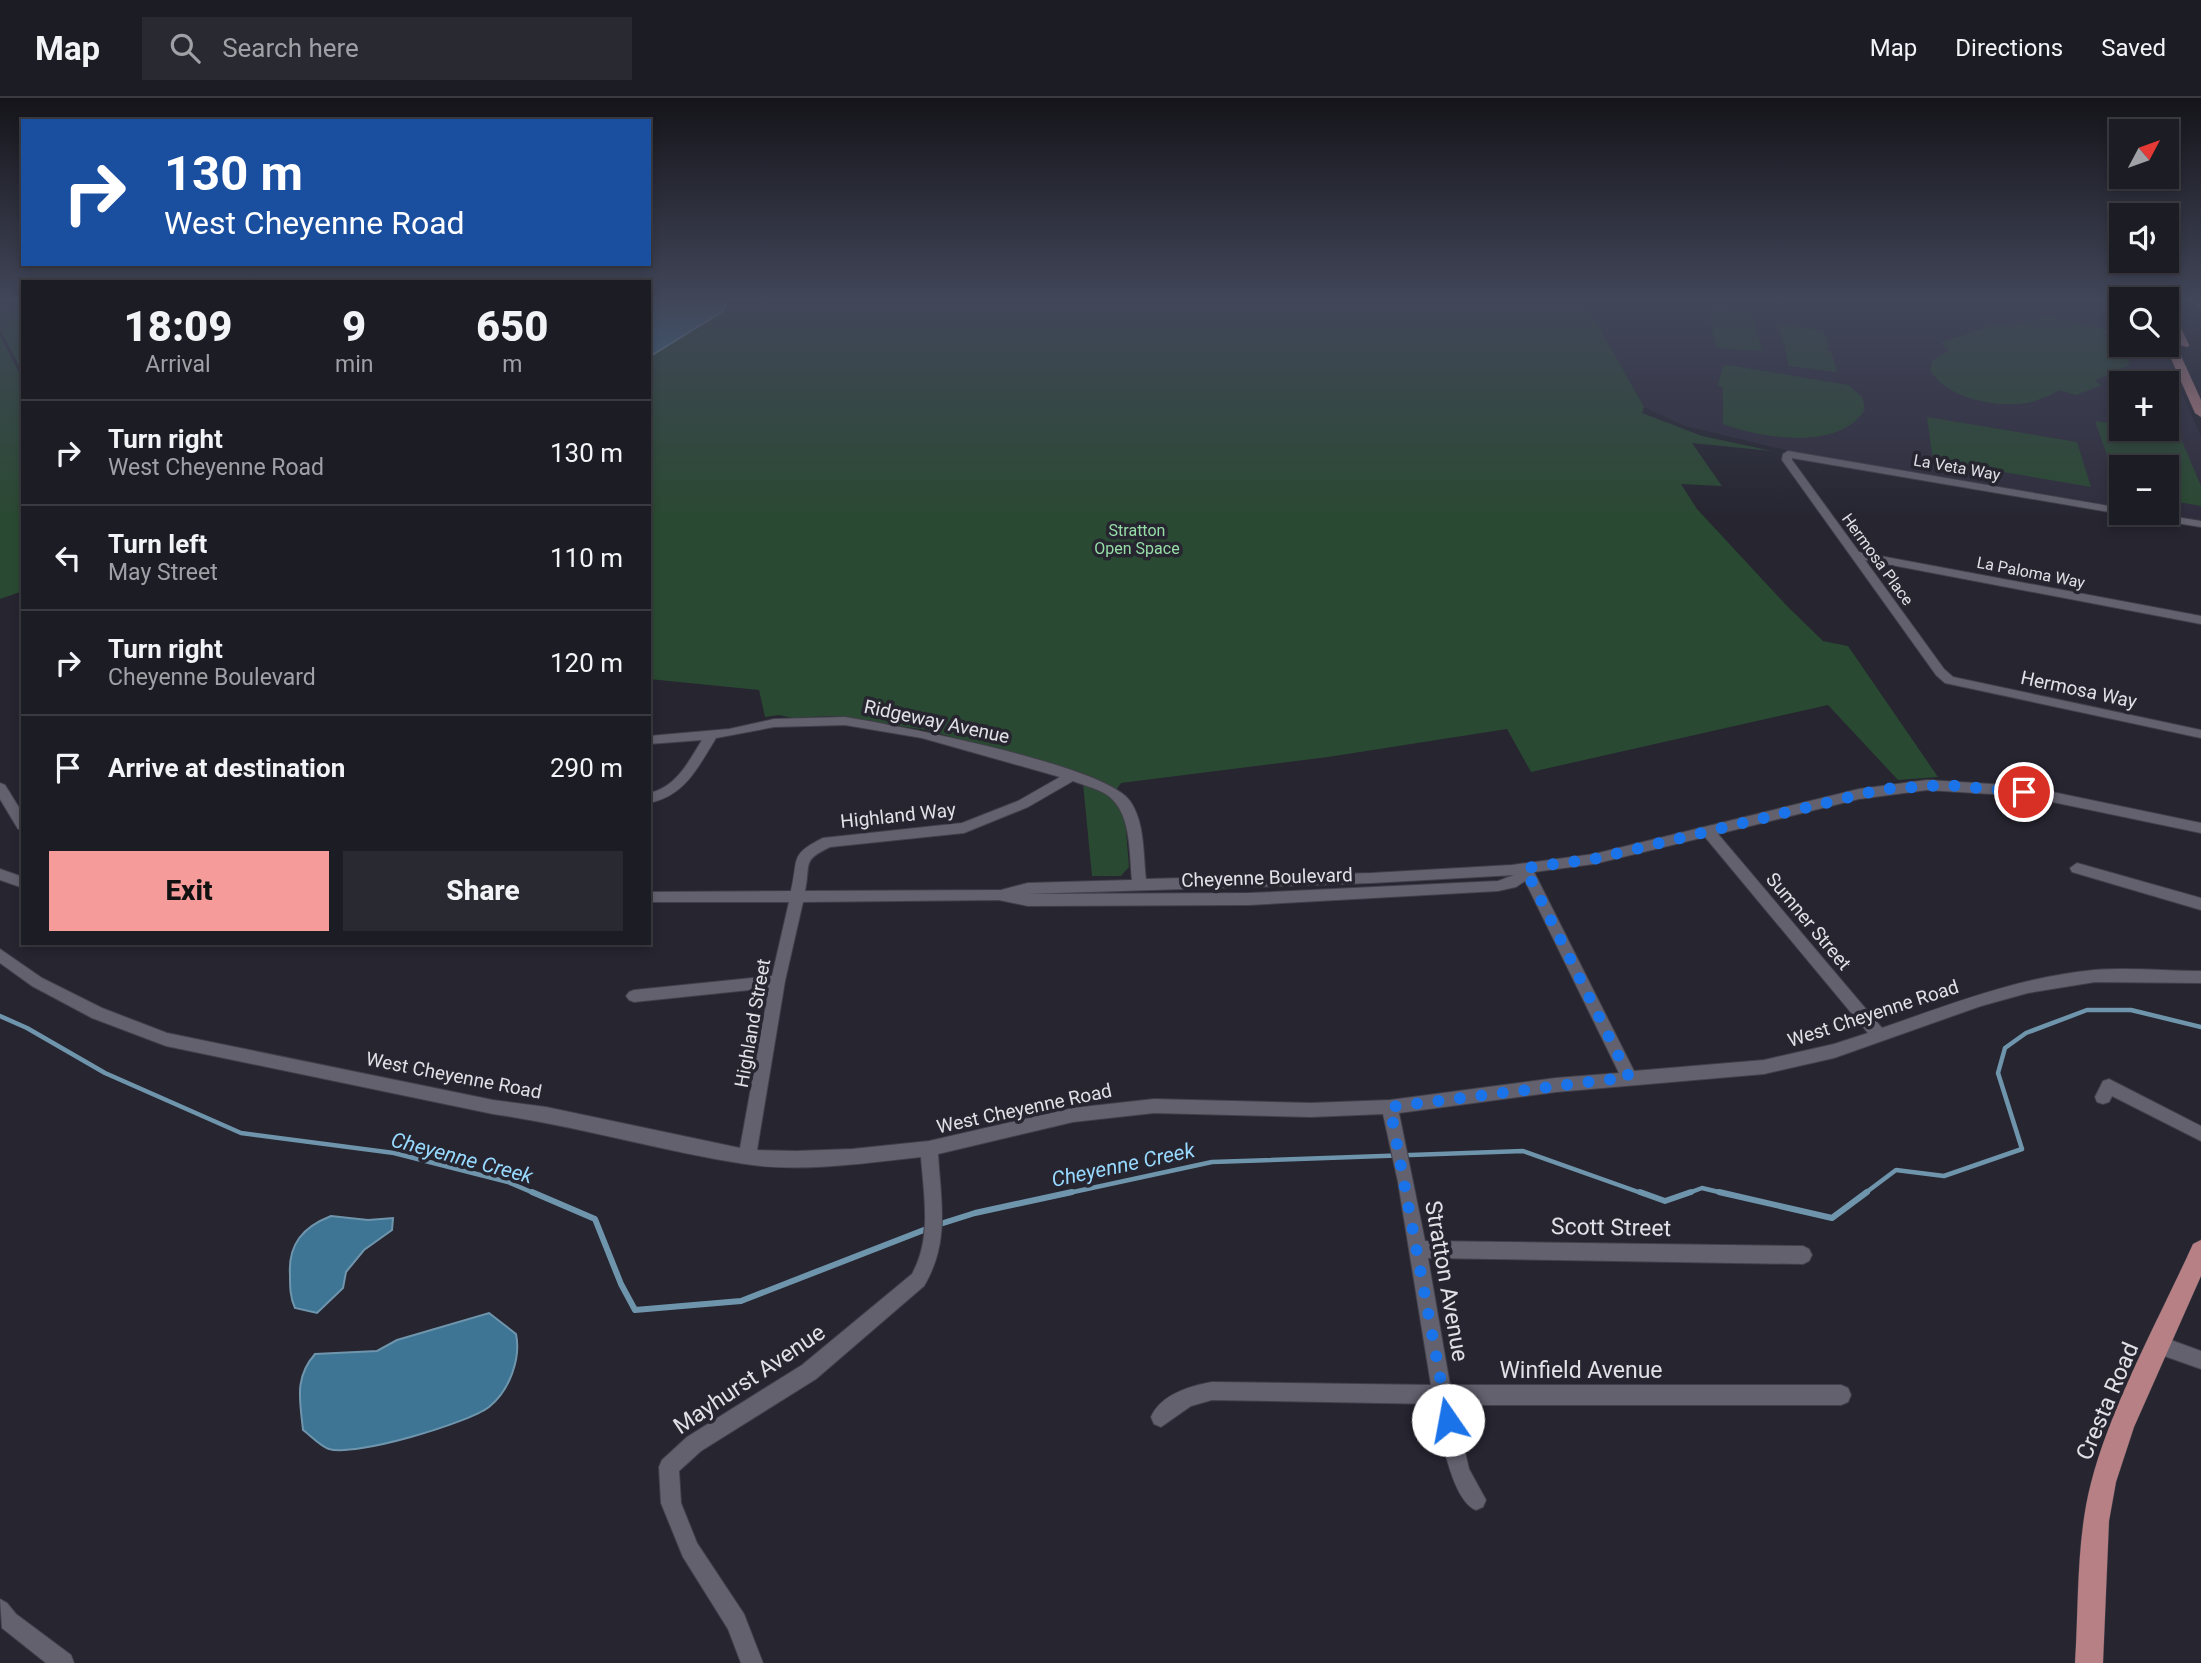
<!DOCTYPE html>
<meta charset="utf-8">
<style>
body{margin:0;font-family:Roboto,sans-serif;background:#292931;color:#f1f3f6;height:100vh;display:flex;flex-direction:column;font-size:26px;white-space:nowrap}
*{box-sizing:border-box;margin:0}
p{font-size:23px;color:#a0a1a6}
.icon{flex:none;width:38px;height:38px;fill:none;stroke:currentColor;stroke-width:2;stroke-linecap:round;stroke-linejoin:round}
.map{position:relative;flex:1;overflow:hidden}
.drawer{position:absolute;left:21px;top:182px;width:630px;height:665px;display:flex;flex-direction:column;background:#1c1c24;border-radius:0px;box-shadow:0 4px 10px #0003,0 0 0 2px #3a3a41}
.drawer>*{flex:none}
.banner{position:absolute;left:21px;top:21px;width:630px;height:147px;border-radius:0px;box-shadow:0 4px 10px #0003,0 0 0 2px #3a3a41;background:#1a4fa0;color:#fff;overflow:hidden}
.needle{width:46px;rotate:49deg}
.buttons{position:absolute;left:2109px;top:21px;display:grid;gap:14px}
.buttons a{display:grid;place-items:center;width:70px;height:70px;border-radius:0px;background:#1c1c24;box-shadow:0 4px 10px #0003,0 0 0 2px #3a3a41;font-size:35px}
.pin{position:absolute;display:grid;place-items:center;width:60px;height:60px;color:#fff;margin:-30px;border:4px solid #fff;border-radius:50%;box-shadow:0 2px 7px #0007}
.me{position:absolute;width:77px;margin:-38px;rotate:348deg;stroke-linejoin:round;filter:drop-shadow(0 0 5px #0008)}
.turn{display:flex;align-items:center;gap:24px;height:147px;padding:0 28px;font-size:32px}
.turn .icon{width:91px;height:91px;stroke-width:2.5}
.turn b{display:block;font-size:49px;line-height:60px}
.eta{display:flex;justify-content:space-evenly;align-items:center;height:119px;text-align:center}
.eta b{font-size:42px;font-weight:800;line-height:49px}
.button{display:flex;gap:14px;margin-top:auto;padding:14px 28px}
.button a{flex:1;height:80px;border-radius:0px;background:#f59b9a;color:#111;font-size:28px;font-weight:800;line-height:80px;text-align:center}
.button a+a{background:#292931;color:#f1f3f6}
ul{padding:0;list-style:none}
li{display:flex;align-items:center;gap:21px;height:105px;padding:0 28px;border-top:2px solid #3a3a41}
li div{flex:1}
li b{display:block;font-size:26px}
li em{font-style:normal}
header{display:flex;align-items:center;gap:42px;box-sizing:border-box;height:98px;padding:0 35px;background:#1c1c24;border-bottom:2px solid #3a3a41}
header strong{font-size:33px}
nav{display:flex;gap:38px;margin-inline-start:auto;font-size:24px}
.search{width:490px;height:63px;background:#292931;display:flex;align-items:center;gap:18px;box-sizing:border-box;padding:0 24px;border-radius:0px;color:#a0a1a6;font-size:26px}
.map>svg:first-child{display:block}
</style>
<header>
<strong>Map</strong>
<div class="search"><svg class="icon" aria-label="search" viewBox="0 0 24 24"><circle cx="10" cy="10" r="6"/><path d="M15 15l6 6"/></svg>Search here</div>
<nav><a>Map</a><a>Directions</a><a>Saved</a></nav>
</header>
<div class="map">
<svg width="2201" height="1565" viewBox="0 0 2201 1565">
<rect width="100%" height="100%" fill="#262530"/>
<path fill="#2f2d3d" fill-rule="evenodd" d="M1584,202H2121V247H2165L2178,286L2201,338V423L2154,415H2166V369H2121V409L1794,354L1685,328L1644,309ZM2121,285H2166V331H2121Z"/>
<g fill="#2a4932">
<polygon points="0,202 23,202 23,275 0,232"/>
<polygon points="649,202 1584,202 1644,309 1642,315 1702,338 1772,353 1692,345 1722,388 1681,386 1697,411 1786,507 1823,543 1848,548 1938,679 1898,682 1828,607 1531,674 1507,631 1328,659 1121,685 1111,699 1125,720 1129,769 1121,778 1092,778 1082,675 926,632 831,618 793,620 779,617 765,619 759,592 649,581"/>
<polygon points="1711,209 1752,214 1757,231 1754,233 1758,235 1762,253 1722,251 1716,248 1712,230 1714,228 1711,226 1708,210"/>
<path d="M2050,217L2112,233V236L2103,237C2116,243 2132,251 2129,267L2094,283L2102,287L2076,297L2060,292C2052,296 2043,300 2035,303C2004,312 1947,302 1930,272L1932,263L1949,252L1940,245L1998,225L2008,229Z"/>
<polygon points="1781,226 1824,233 1829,249 1826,251 1831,254 1837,272 1835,274 1789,268 1784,249 1787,247 1783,245 1778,227"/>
<polygon points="0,237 23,283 23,493 0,501"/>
<path d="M1728,267L1848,287L1862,299L1865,311C1840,354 1760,340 1723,326V289L1718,288L1723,268Z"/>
<polygon points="1927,319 2077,344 2091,389 1933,362"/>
<polygon points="2095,323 2121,327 2121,331 2147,331 2179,336 2201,388 2201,408 2167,402 2166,369 2121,369 2120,394"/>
</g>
<g fill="#3e7594" stroke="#6f95ad" stroke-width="2">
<polygon points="649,202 728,202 723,213 649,259"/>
<path d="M331,1118L368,1122L393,1120L392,1132L364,1152L346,1174L343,1190L317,1215L295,1210C290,1199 290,1189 290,1177C288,1146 303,1129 331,1118Z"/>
<path d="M489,1215L516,1236C521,1260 510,1292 489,1309C468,1325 355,1359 329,1351C321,1349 311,1338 303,1332C300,1302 294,1280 315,1256L377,1253L397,1242Z"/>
</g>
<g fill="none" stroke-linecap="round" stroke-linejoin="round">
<g stroke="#6f95ad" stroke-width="4.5">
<polyline points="0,918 27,930 105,975 241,1035 394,1055 508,1084 536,1096"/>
<polyline points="1064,1096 1212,1064 1523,1053 1644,1096"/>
<polyline points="1686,1096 1702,1090 1727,1096"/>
<polyline points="1864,1096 1896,1072 1944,1078 2022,1051 1998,975 2005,950 2026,935 2087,912 2131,912 2201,929"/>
</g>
<g stroke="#6f95ad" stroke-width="6">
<polyline points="532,1094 595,1121 621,1186 635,1212 741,1203 929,1130"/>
<polyline points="1640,1094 1665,1103 1691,1094"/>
<polyline points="1719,1094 1832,1120 1867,1094"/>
<polyline points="937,1127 975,1115 1072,1094"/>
</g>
<g stroke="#41404a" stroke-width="2">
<g id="minor">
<polygon points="2196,202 2201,202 2201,212 2197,209"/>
<polygon points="1788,353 2121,410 2121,415 2125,415 2121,416 1792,360 1792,362 1859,454 2201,518 2201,526 1865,462 1944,571 1953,579 2201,632 2201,640 1945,585 1936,577 1782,362 1783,356"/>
<polygon points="2128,415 2151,415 2201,423 2201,429 2133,418"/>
<path d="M845,619C895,627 1105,667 1130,703C1145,724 1143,757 1146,781L1372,775L1512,767L1594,756L1859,691L1927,682L2024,688L2201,725V735L2024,698L1927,692L1859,701L1718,736L1882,930C1951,906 2020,879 2094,872C2129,869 2166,873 2201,873V885L2095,884L2028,895L1981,908L1834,960L1764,976L1556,994L1399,1015L1425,1143L1803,1148L1809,1151L1812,1157L1809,1163L1803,1166L1428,1160L1450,1287H1841L1848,1290L1851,1297L1848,1304L1841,1307H1454L1469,1371L1486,1402L1483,1409L1476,1412C1451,1402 1440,1332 1435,1306L1212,1302L1191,1308L1161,1329L1154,1326L1151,1319C1161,1296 1190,1288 1212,1284L1431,1287L1398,1084L1383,1016L1311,1019L1154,1015L1073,1024L938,1056C941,1105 950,1144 924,1188L816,1281L701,1353L679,1373L681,1405L697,1445L744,1516L763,1565H741L728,1531L683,1459L661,1405L659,1369L662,1362L687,1339L802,1267L912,1176C932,1140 924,1099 921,1059C864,1065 802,1075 745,1066C660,1053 578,1028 493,1016L166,948L92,920L32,888L0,865V851L42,880L102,910L167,935L493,1002L546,1009L740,1050L769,890L634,904L629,902L626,898L629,894L634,892L772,878L789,804H649V794L791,793C799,760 789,757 823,740L962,725L1018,703L1060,679L922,640L845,627L774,629L716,640C698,669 685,698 649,705V695C676,690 689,663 702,642L649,646V638L729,631L774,621ZM1073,683C1083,687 1095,690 1104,695C1132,711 1129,753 1132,782L1028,785L1001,792L805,793C811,765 801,763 830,749L964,735L1028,709ZM1705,739L1868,935L1834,946L1764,962L1634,973L1534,774L1594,766ZM1514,777L1498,783L1249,795L1026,796L1372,785ZM1525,783L1619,975L1556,980L1390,1002L1311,1005L1154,1001L1073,1010L929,1043L852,1051L796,1053L757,1052L785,883L803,804L999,802L1028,808L1249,807L1498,793L1516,789Z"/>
<polygon points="0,685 5,687 23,716 23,732 18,731 0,701"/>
<polygon points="2077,765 2201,800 2201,812 2072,774 2070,770"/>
<polygon points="0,771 23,779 23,790 0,782"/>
<polygon points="2109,981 2201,1028 2201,1043 2112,998 2109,1004 2103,1006 2097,1004 2095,999 2103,983"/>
<polygon points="2160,1238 2201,1253 2201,1271 2153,1254 2151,1247 2153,1240"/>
<polygon points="0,1501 7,1505 16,1516 71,1557 74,1565 46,1565 2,1530"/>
</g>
</g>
<g stroke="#41404a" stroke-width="1">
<g id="major">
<polygon points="2166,206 2171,209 2189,247 2188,249 2179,247 2166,221"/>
<polygon points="2166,233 2171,236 2201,302 2201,319 2195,315 2165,247"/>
<path d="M2201,1142V1178L2134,1329L2116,1384L2109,1423L2103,1565H2075C2079,1506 2076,1443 2091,1385C2112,1305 2159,1221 2193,1146Z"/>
</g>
</g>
<use href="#minor" fill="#63616e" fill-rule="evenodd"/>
<use href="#major" fill="#b68084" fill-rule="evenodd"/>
</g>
<linearGradient id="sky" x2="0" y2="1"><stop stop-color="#15141a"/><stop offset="0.48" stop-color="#414659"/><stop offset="1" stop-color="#414659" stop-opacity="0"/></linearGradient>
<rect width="2201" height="421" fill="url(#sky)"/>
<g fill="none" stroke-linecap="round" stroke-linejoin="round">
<polyline stroke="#1a73e8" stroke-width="12" stroke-dasharray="0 21.6" points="1448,1322 1390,1009 1629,979 1525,770 1594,761 1883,691 1945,687 2024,694"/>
</g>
<g text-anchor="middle" stroke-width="7" stroke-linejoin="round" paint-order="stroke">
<g font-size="16" fill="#e1e0e7" stroke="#262530">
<text transform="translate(1957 369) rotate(10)" y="6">La Veta Way</text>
<text transform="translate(1878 461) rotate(54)" y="6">Hermosa Place</text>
<text transform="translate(2031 474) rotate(11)" y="6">La Paloma Way</text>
</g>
<g font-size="16" fill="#96dea7" stroke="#262530">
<text x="1137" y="438">Stratton<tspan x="1137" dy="18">Open Space</tspan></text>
</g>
<g font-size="19" fill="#e1e0e7" stroke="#262530">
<text transform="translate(2079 591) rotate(12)" y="7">Hermosa Way</text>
<text transform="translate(937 623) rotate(12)" y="7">Ridgeway Avenue</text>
<text transform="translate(898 717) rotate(-6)" y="7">Highland Way</text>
<text transform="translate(1267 779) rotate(-2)" y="7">Cheyenne Boulevard</text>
<text transform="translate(1809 823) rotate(50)" y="7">Sumner Street</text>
<text transform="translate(1873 915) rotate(-18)" y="7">West Cheyenne Road</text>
<text transform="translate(752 925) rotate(-80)" y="7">Highland Street</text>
<text transform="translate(454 977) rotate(11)" y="7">West Cheyenne Road</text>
<text transform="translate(1024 1010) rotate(-12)" y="7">West Cheyenne Road</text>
</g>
<g font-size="21" font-style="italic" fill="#98d9ff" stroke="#262530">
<text transform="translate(462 1060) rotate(15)" y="7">Cheyenne Creek</text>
<text transform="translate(1123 1067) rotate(-12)" y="7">Cheyenne Creek</text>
</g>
<g font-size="23" fill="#e1e0e7" stroke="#262530">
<text transform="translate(1611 1129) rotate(1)" y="8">Scott Street</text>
<text transform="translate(1447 1183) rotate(80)" y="8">Stratton Avenue</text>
<text x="1581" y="1280">Winfield Avenue</text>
<text transform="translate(749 1281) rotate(-34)" y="8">Mayhurst Avenue</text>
<text transform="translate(2107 1303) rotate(-67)" y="8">Cresta Road</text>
</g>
</g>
</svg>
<div class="buttons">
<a><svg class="needle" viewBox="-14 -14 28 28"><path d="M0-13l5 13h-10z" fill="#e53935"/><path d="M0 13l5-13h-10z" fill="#a0a1a6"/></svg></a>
<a><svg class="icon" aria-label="sound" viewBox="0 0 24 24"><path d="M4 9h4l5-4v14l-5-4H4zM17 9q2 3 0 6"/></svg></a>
<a><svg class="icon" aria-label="search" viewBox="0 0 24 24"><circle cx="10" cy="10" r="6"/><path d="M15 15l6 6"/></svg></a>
<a>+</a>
<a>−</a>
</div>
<div class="pin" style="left:2024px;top:694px;background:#d93025"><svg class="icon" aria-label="arrive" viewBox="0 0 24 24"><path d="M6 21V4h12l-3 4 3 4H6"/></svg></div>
<svg class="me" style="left:1448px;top:1322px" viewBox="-20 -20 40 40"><circle r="19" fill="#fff"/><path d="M0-13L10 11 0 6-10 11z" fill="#1a73e8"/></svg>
<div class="banner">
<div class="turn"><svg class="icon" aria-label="right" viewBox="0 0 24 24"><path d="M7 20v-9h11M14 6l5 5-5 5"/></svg><div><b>130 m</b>West Cheyenne Road</div></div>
</div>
<section class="drawer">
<div class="eta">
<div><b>18:09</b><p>Arrival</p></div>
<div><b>9</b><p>min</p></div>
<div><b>650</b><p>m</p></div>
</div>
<ul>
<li><svg class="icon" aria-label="right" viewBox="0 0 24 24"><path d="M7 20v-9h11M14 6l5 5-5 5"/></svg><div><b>Turn right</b><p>West Cheyenne Road</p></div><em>130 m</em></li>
<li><svg class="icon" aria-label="left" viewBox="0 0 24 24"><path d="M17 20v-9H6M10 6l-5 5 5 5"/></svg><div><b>Turn left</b><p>May Street</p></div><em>110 m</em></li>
<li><svg class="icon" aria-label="right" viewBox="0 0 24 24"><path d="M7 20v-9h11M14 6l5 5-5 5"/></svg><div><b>Turn right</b><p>Cheyenne Boulevard</p></div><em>120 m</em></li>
<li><svg class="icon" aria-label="arrive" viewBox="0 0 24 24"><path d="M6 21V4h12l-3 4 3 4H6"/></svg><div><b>Arrive at destination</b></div><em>290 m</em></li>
</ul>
<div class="button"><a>Exit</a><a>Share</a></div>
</section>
</div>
